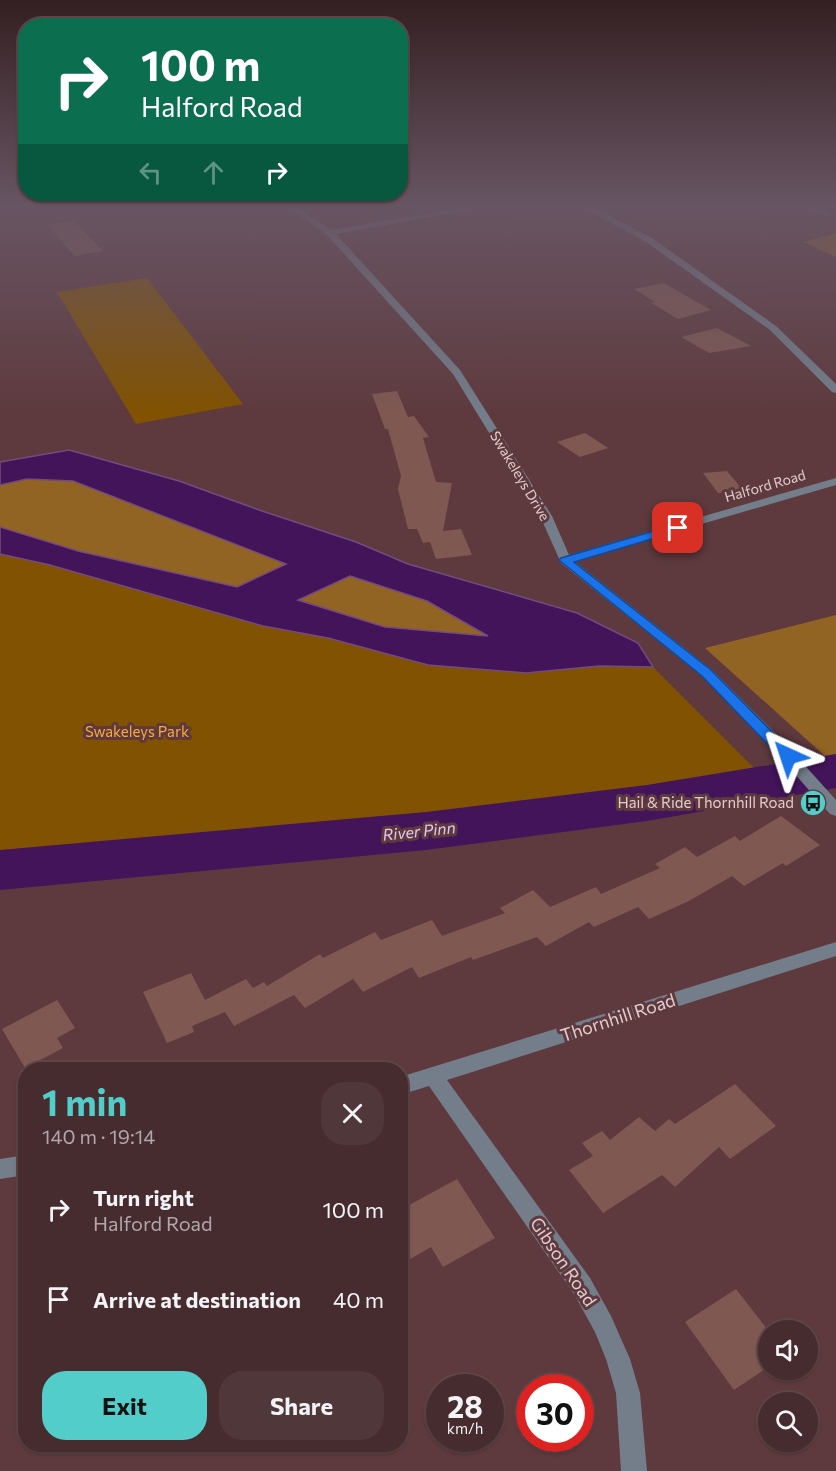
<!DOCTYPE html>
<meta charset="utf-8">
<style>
body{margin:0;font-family:Commissioner,sans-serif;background:#50383a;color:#f1f3f6;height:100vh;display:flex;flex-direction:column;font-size:22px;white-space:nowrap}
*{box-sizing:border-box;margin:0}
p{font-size:20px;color:#b0a7aa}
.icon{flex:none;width:33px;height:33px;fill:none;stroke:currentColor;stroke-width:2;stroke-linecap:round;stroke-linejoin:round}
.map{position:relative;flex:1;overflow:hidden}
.sheet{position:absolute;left:18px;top:1062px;width:390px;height:390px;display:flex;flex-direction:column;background:#462c2e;border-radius:24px;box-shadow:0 2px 4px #0004,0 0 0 2px #5e484a}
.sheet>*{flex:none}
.banner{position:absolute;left:18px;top:18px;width:390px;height:183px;border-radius:24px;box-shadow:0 2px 4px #0004,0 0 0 2px #5e484a;background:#0b6e4f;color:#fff;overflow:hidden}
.controls{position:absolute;left:758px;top:1320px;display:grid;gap:12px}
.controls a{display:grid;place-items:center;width:60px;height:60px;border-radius:50%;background:#462c2e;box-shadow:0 2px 4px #0004,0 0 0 2px #5e484a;font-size:30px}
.speed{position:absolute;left:426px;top:1374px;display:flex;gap:12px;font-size:30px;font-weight:700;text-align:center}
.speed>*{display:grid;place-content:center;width:78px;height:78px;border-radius:50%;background:#462c2e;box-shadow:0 2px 4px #0004,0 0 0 2px #5e484a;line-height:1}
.speed small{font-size:15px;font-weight:400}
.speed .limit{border:9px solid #d22;background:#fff;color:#111}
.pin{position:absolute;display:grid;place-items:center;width:51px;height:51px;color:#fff;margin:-26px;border-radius:12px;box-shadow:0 3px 9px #0006}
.me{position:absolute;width:66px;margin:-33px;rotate:318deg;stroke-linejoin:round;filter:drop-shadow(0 0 4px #0008)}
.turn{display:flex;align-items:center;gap:21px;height:126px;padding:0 24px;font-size:27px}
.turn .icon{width:78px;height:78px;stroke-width:2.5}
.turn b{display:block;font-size:42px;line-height:51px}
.lanes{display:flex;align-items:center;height:57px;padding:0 24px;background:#0003;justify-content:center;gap:30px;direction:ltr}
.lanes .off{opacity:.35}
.round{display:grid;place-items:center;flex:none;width:63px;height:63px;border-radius:24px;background:#50383a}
.overview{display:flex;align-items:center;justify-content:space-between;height:102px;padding:0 24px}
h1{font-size:36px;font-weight:700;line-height:45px;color:#53cdc9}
.button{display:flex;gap:12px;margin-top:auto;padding:12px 24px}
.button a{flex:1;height:69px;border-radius:24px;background:#53cdc9;color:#111;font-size:24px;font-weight:700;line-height:69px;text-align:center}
.button a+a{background:#50383a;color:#f1f3f6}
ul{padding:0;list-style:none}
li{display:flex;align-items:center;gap:18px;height:90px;padding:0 24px}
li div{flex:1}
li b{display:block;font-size:22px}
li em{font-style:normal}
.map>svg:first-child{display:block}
</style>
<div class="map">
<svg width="836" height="1471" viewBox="0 0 836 1471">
<rect width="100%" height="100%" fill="#5e3a3e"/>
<g fill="#805202">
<polygon points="147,278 243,404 136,424 57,292"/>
<polygon points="0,554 50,565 263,626 328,638 599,666 653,667 778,792 246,862 28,877 0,872"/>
</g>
<g fill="#926423">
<polygon points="836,233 836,257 803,242"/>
<polygon points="27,479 73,481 286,564 237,587 78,551 0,527 0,485"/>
<polygon points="350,576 427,601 489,636 385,627 297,599"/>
<polygon points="836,615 836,766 705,648"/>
</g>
<path fill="#44145b" stroke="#734b7e" stroke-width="1.5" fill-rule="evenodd" d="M69,450L179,481L262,511L356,542L408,564L577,613L638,643L653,667L599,666L526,673L428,665L328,638L263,626L50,565L0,554V527L78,551L237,587L286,564L73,481L27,479L0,485V462ZM350,576L427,601L488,636L385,627L298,600Z"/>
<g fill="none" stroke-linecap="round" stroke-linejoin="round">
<polygon fill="#44145b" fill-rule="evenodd" points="836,754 836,788 647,821 426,850 0,890 0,850 426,812 647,785"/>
</g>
<g fill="#7e5851">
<polygon points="73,220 103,251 75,256 47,225"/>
<polygon points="664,283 711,310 678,319 651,303 655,302 634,289"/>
<polygon points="717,328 751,346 709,353 681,337"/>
<polygon points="397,391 408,417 414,416 429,437 423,438 436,482 452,483 443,531 461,529 472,555 436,559 430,542 423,543 417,529 408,529 398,489 401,476 388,429 385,429 372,394"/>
<polygon points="585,433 608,448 580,457 557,442"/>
<polygon points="727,471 743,490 718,493 703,473"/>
<polygon points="781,816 820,845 786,866 783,863 744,886 732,876 689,901 649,919 638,907 594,927 589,922 546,946 537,937 473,960 471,957 419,978 412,967 363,992 353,979 305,1008 294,995 234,1026 225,1012 192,1026 194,1032 167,1043 143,992 191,973 205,1000 246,979 253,988 264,982 267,986 320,954 323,958 375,932 381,940 432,920 442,936 505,913 500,908 533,890 550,907 596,887 601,894 660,868 655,864 685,847 697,857 735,836 740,841"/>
<polygon points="57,1000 75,1028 57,1038 63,1048 25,1068 2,1029"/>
<polygon points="735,1084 776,1126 730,1159 719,1147 675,1187 662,1175 603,1213 569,1170 593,1156 582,1143 602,1131 610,1140 639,1117 655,1131 669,1119 675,1124"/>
<polygon points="457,1179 495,1238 443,1267 431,1247 400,1265 400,1210"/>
<polygon points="736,1289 768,1330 768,1367 734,1390 685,1322"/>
</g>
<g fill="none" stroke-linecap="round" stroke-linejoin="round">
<g fill="#737e8a" fill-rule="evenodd">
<polygon points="286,206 295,206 331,230 473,206 490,206 336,234 460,370 552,516 569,555 836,478 836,485 574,561 712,670 782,740 836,800 836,816 830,814 772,748 702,676 561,563 540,516 453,374 327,235"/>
<polygon points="580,206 590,206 652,238 776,326 836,384 836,393 832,392 770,330 646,242"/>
<polygon points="807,206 817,206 833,214 826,216"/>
<polygon points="836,942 836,956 447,1080 590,1278 611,1316 630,1359 640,1393 647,1471 621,1471 616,1393 606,1359 595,1332 574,1294 429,1086 400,1095 400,1077"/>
<polygon points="26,1155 26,1175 0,1179 0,1159"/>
</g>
</g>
<linearGradient id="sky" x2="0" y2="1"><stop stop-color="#342022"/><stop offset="0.5" stop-color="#685563"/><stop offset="1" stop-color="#685563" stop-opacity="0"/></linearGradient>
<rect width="836" height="412" fill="url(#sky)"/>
<polygon fill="#1a73e8" stroke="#114b97" stroke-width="1.5" points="678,524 683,528 682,530 574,562 711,670 793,753 795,756 793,760 783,760 702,676 559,560 561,558"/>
<defs>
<g id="bus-disc" transform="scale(1.35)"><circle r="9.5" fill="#53cdc9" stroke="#5e3a3e"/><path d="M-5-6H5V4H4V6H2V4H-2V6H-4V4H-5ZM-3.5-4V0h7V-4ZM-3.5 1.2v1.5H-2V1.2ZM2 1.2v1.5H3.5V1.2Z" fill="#111"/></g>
</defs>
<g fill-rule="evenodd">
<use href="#bus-disc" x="813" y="803"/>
</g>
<g text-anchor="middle" stroke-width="6" stroke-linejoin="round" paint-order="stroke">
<g font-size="14" fill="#e2ccce" stroke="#5e3a3e">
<text transform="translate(520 476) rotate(59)" y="5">Swakeleys Drive</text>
<text transform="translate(765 486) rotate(-16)" y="5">Halford Road</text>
</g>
<g font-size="15" fill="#faab37" stroke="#5e3a3e">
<text x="137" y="737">Swakeleys Park</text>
</g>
<g font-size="15" fill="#e2ccce" stroke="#5e3a3e" text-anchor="end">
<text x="794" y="808">Hail &amp; Ride Thornhill Road</text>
</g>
<g font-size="16" font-style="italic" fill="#e1c8f1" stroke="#5e3a3e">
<text transform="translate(419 831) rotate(-6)" y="6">River Pinn</text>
</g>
<g font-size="18" fill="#e2ccce" stroke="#5e3a3e">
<text transform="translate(618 1018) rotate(-18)" y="6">Thornhill Road</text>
<text transform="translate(563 1262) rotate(56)" y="6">Gibson Road</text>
</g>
</g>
</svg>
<div class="controls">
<a><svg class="icon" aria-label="sound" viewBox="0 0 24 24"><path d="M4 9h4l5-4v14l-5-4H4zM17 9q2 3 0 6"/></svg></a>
<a><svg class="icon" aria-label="search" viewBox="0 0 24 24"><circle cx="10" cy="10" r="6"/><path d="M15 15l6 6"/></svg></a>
</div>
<div class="speed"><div>28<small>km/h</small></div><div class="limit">30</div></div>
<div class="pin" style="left:678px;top:528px;background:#d93025"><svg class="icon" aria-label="arrive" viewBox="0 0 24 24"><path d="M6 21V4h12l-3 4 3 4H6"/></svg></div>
<svg class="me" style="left:788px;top:756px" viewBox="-20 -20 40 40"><path d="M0-17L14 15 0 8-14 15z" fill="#1a73e8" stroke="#fff" stroke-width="4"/></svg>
<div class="banner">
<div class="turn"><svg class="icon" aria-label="right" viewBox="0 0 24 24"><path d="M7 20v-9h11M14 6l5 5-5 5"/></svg><div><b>100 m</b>Halford Road</div></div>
<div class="lanes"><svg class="icon off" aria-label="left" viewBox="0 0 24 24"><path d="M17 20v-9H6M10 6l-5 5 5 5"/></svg><svg class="icon off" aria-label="ahead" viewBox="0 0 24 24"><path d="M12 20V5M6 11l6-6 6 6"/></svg><svg class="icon" aria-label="right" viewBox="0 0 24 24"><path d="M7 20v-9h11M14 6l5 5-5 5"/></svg></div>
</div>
<section class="sheet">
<div class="overview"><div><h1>1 min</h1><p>140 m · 19:14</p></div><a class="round"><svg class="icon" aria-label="close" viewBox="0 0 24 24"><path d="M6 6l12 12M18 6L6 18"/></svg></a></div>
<ul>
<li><svg class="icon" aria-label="right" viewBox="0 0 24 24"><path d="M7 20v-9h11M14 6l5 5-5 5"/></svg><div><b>Turn right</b><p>Halford Road</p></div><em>100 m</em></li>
<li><svg class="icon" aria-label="arrive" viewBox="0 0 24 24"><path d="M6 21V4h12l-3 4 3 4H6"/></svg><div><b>Arrive at destination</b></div><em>40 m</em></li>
</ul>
<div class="button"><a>Exit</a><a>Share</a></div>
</section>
</div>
